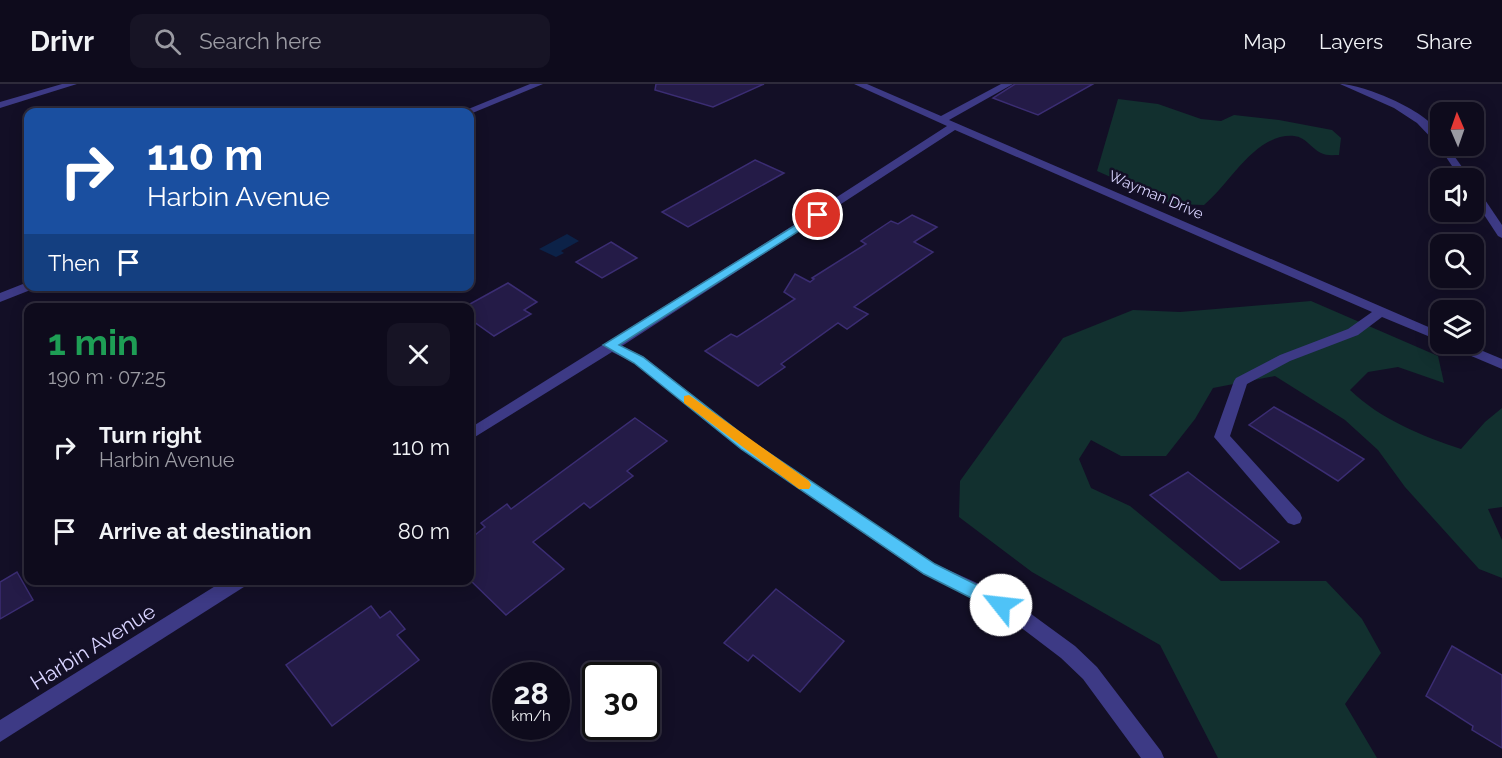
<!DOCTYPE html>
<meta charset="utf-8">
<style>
body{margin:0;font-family:Raleway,sans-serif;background:#171425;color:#f1f3f6;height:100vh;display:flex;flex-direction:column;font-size:22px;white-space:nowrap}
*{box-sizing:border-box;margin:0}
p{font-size:20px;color:#9b9ba3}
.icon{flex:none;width:33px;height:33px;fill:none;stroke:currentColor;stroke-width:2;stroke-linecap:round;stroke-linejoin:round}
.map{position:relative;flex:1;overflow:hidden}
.details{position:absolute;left:24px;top:219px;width:450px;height:282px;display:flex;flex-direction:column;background:#0e0b1c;border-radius:12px;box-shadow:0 3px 15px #0003,0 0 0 2px #2e2b3b}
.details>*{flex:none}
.guide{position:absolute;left:24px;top:24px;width:450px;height:183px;border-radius:12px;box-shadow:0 3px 15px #0003,0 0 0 2px #2e2b3b;background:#1a4fa0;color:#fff;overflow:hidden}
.needle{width:39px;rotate:358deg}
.controls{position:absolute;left:1430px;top:18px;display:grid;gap:12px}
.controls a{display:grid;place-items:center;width:54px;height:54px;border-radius:12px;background:#0e0b1c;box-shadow:0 3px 15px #0003,0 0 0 2px #2e2b3b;font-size:30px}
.speed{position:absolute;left:492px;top:578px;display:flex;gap:12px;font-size:30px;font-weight:700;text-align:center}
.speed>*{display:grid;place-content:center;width:78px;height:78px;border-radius:50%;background:#0e0b1c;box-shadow:0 3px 15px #0003,0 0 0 2px #2e2b3b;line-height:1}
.speed small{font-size:15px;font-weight:400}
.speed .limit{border:3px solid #111;border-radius:9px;background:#fff;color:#111}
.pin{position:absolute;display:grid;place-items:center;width:51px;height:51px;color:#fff;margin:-26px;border:3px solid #fff;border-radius:50%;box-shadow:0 2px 6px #0007}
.me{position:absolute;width:66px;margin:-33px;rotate:299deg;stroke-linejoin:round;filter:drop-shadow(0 0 4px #0008)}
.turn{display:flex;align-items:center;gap:21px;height:126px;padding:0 24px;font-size:27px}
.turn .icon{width:78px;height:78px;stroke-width:2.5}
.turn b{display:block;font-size:42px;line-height:51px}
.then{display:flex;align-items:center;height:57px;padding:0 24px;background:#0003;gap:12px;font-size:22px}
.round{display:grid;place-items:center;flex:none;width:63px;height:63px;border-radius:12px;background:#171425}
.overview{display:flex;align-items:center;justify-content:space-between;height:102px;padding:0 24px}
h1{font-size:36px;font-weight:700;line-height:45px;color:#1e9e55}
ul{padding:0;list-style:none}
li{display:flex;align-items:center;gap:18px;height:84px;padding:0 24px}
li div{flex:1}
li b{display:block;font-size:22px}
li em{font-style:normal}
header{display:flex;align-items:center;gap:36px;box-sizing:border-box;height:84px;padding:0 30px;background:#0e0b1c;border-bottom:2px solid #2e2b3b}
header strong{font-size:28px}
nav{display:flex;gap:33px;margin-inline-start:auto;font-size:21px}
.search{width:420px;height:54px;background:#171425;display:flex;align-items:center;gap:15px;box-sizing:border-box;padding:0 21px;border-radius:12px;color:#9b9ba3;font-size:22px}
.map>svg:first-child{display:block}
</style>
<header>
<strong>Drivr</strong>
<div class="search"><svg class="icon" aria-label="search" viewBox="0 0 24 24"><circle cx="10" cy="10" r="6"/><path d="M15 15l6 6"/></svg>Search here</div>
<nav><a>Map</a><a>Layers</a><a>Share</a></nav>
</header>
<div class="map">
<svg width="1502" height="674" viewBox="0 0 1502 674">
<rect width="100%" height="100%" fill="#130f26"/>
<g fill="#12302f">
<path d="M1118,15L1158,20L1201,35L1221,37L1234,31L1279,36L1332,46L1341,54L1339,71C1334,71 1326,72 1321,69C1312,65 1306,53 1294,52C1255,49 1230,100 1204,121L1172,120L1097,87Z"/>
<path d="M1311,217L1438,272L1444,299L1398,283L1368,288L1350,306C1380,335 1422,352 1461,365L1485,338L1502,324V423L1488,425L1502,456V494L1479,485L1405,403L1378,366L1345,336L1275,292L1213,304L1195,335L1166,372H1121L1091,356L1079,375L1091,404L1130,422L1221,497H1326L1362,535L1381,569L1345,620L1377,674H1218L1160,561L1032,488L959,433L960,397L1063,254L1133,226L1180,228Z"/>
</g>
<polygon fill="#0c2248" points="567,150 579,157 561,167 564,169 556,173 539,165"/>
<g fill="#241b47" stroke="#3b2d73" stroke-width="1.5">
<polygon points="656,0 764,0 713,23 655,6"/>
<polygon points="1015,0 1093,0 1038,31 993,14"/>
<polygon points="755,76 784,89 688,143 662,128"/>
<polygon points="912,131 937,143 914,158 933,168 854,223 868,230 847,245 838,239 781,280 785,283 758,302 705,267 731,250 737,253 795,215 784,208 795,190 810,198 814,195 812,194 866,160 861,157 891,137 898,140"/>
<polygon points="611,158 637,174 602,194 576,178"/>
<polygon points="508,199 537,218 524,226 531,230 494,252 470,235 470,220"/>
<polygon points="1274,323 1315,346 1364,375 1338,397 1249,341"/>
<polygon points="635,334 667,357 627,387 633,392 590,424 584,419 533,458 564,485 506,531 470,496 470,455 485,443 481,439 507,420 511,425"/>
<polygon points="1188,388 1279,458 1240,485 1150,411"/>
<polygon points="17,488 33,516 0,535 0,498"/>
<polygon points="776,505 844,557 800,608 753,571 748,577 724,559"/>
<polygon points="371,522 380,534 390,527 405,545 397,551 419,576 332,642 286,581"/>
<polygon points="1452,562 1502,591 1502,664 1472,646 1473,642 1426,612"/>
</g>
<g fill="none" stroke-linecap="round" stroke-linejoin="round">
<g fill="#3d3a85" fill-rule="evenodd">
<polygon points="62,0 77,0 0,24 0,18"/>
<polygon points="530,0 543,0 470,30 461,28"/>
<polygon points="854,0 867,0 941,32 1001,0 1013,0 949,36 1440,248 1440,257 1382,233 1358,251 1290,277 1247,300 1230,352 1300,429 1302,434 1300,439 1294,441 1288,439 1214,353 1234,297 1236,294 1280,271 1348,245 1372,228 955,46 622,262 644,273 751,357 935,480 975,498 1023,524 1075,562 1097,583 1161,667 1164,674 1141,674 1083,595 1061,574 1011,536 963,508 923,490 741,365 634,279 612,268 470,356 470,344 775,153 947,42"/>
<path d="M1340,0C1363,0 1432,28 1440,52C1441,55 1440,58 1440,62H1447L1470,94H1460L1438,61L1417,39L1394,24Z"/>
<polygon points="1473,103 1477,104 1502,141 1502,154 1498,152 1473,114"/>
<polygon points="28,198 28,202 35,202 33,205 0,218 0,209"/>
<polygon points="1448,260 1466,260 1502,275 1502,285 1450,263"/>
<polygon points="225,496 250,496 247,501 0,658 0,636"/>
</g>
</g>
<polygon fill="#4fc3f7" stroke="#337fa1" stroke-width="1.5" points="815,129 824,131 619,261 643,273 751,357 935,480 1007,516 1009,521 1007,526 1001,528 995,526 924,490 741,365 634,279 603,261"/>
<polygon fill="#f59e0b" points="689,311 809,397 811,401 809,405 799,405 684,319 684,312"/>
<g text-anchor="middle" stroke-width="5" stroke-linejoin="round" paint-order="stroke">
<g font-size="15" fill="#d9d4ff" stroke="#130f26">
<text transform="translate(1156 111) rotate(23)" y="5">Wayman Drive</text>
</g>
<g font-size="21" fill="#d9d4ff" stroke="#130f26">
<text transform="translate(93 563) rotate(-32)" y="7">Harbin Avenue</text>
</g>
</g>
</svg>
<div class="controls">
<a><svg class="needle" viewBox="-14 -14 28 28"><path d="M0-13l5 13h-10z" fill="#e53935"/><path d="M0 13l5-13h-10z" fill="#9b9ba3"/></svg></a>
<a><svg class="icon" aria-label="sound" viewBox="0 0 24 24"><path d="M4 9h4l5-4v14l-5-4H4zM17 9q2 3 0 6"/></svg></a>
<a><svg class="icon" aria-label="search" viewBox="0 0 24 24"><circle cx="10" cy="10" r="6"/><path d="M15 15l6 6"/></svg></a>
<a><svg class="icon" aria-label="layers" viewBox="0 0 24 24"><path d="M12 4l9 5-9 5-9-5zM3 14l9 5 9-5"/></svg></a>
</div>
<div class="speed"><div>28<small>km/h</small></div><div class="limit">30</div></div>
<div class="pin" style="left:818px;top:131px;background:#d93025"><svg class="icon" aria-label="arrive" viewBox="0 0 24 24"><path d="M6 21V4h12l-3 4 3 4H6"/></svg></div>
<svg class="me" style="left:1001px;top:521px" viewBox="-20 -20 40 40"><circle r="19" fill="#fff"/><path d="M0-13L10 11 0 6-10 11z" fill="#4fc3f7"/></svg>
<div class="guide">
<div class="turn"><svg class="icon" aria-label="right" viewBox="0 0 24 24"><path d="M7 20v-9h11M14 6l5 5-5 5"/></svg><div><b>110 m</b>Harbin Avenue</div></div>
<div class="then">Then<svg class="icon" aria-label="arrive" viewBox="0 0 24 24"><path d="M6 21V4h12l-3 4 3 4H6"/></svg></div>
</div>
<section class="details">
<div class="overview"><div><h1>1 min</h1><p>190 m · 07:25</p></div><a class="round"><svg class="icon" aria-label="close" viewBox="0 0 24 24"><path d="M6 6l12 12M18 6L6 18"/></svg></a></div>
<ul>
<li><svg class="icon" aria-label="right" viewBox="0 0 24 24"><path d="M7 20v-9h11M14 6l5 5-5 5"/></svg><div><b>Turn right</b><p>Harbin Avenue</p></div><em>110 m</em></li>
<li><svg class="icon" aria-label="arrive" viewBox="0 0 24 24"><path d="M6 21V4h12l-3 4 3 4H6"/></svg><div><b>Arrive at destination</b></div><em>80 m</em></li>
</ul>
</section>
</div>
